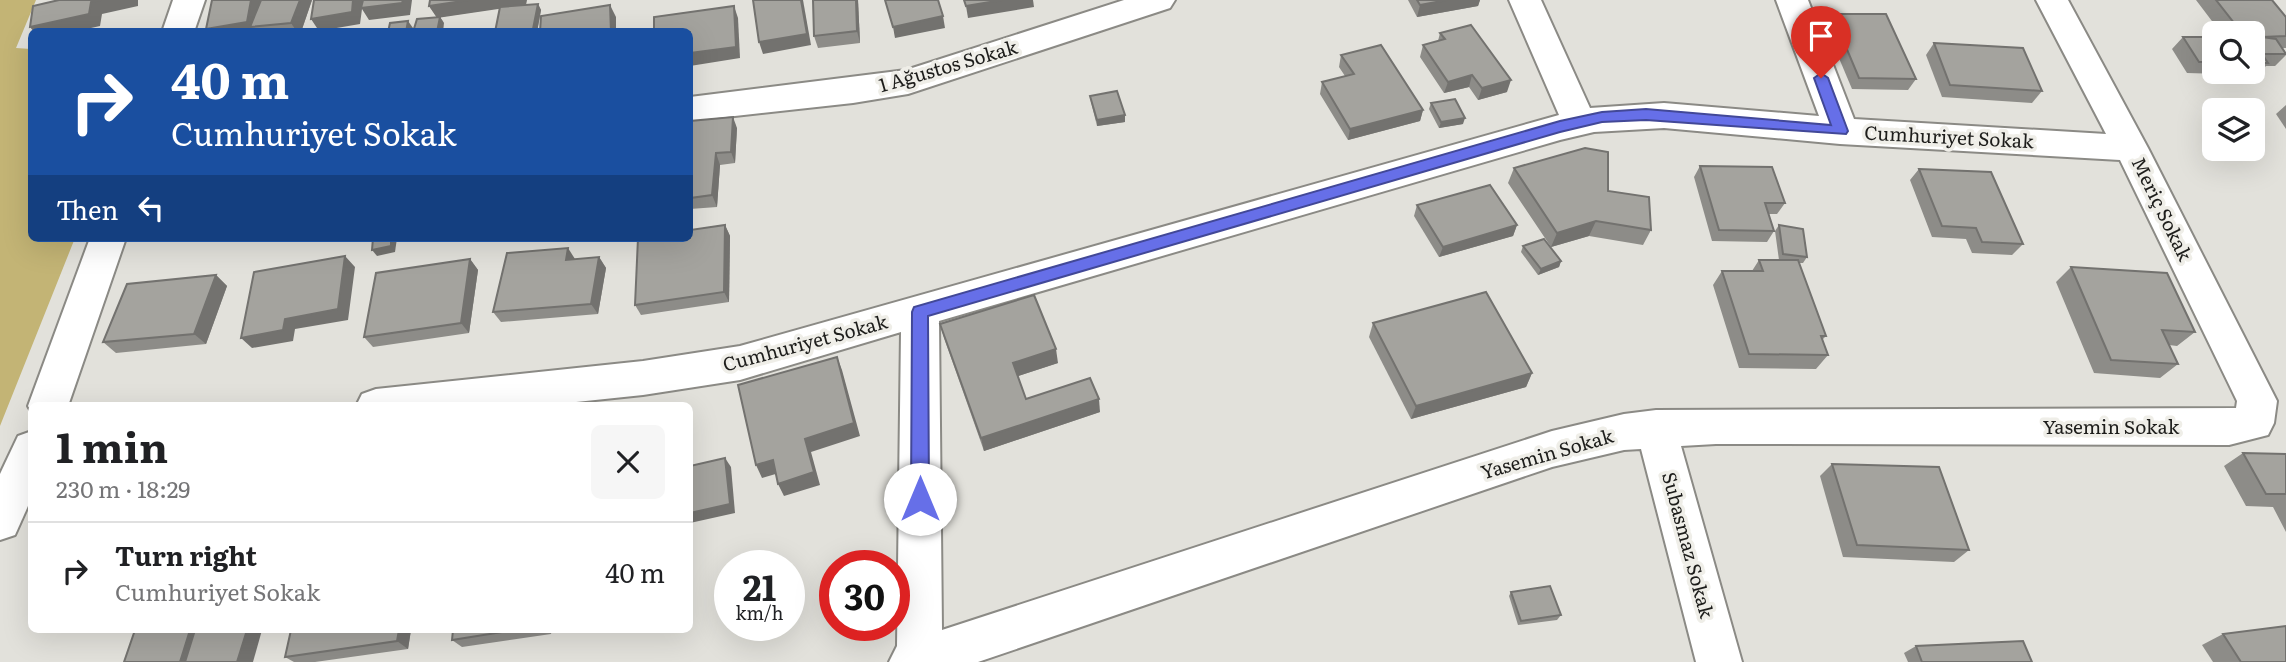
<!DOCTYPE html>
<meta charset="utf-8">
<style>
body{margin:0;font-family:Literata,serif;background:#f6f6f6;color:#202124;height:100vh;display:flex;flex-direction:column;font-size:26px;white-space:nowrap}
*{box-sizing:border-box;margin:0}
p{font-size:23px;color:#757577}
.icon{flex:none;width:38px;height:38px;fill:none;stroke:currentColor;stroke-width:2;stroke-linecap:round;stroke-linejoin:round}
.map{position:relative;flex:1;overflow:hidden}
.side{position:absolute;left:28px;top:402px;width:665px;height:231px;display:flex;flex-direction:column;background:#fff;border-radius:10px;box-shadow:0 7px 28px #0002}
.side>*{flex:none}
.top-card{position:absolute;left:28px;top:28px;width:665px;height:214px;border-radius:10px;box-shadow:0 7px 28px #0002;background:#1a4fa0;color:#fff;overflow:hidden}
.controls{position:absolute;left:2202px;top:21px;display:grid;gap:14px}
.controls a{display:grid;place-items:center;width:63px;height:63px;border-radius:10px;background:#fff;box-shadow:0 7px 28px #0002;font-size:35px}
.speed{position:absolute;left:714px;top:550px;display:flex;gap:14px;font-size:35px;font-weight:700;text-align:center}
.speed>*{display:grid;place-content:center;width:91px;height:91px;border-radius:50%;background:#fff;box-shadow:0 7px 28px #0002;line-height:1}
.speed small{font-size:18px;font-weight:400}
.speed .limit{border:10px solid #d22;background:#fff;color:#111}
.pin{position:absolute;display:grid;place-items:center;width:60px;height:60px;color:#fff;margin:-72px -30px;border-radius:50% 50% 50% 0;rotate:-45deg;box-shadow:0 0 7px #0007}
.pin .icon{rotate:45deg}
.me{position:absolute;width:77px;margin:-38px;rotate:0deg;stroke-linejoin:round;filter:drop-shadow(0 0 5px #0008)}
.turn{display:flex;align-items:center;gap:24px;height:147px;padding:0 28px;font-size:32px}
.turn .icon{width:91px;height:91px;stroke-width:2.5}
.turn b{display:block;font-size:49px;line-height:60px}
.then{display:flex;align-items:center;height:66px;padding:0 28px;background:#0003;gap:14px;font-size:26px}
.round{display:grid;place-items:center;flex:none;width:74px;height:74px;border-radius:10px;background:#f6f6f6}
.headline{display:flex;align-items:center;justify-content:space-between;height:119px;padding:0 28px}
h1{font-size:42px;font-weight:700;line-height:52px}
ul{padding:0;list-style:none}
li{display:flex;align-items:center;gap:21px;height:98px;padding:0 28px;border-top:2px solid #e0e0e0}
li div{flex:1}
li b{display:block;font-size:26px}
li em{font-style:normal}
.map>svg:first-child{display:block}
</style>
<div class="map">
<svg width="2286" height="662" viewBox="0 0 2286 662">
<rect width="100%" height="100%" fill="#e2e1db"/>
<polygon fill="#c3b475" points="0,0 36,0 16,48 31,49 32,238 75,238 0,426"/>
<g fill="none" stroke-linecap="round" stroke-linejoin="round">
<g stroke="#8b8a85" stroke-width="4">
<g id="street">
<polygon points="173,0 205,0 194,32 162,32"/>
<polygon points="1124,0 1175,0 1170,8 908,94 853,103 690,121 690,97 906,70"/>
<path d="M1509,0H1541L1590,108L1664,103L1819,116L1776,0H1808L1854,119L2106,134L2036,0H2068L2148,148L2277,401L2274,423L2268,435L2229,445L1716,444L1681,446L1742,662H1696L1641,449L1624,450L1552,467L978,662H889L897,646L901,332L740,380L643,395L538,406H356L362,394L376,389L643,361L740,346L1559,115ZM1664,128L1840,144L2120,160L2237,401L2236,408L1656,410L1624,414L1552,431L942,630L939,321L1560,140L1594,132Z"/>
<polygon points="90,238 126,238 68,406 32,406 32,413 28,406"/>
<polygon points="32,431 32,497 15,535 0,540 0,474 18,436"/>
</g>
</g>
<use href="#street" fill="#fff" fill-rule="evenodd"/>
</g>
<g fill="#8d8c88">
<polygon points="312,0 301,32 208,32"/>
<polygon points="813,0 858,0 860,43 818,48 814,36"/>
<polygon points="1408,0 1480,0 1478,6 1417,17"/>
<polygon points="2196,0 2272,0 2286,36 2286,48 2283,48 2286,53 2286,55 2275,66 2266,66 2256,75 2187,73 2172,49 2183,37 2214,37 2214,72 2252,72 2252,33 2221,33"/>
<polygon points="538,4 541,10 537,32 495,32 500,8 440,17 444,23 437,17 429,6"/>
<polygon points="1832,14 1916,79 1908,90 1852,89 1825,25"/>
<polygon points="1440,33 1507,92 1478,100 1469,87 1444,93 1420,57 1423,45 1438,41"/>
<polygon points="1934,43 2042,91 2032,103 1942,97 1926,55"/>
<polygon points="1341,55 1423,110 1420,121 1348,140 1320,94 1322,82 1345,76 1339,67"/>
<polygon points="1090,96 1125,122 1097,126 1091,102"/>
<polygon points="1431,103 1463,124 1439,128 1429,109"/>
<polygon points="2286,105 2286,129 2276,114"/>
<polygon points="690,121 737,128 735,163 720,165 717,207 690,209"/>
<polygon points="1700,166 1785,203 1777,214 1769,214 1774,231 1767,242 1712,241 1694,177"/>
<polygon points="1514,168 1608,191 1651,230 1643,245 1589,236 1551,247 1508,183"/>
<polygon points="1919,169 2023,244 2012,255 1972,253 1966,239 1932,237 1910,180"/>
<polygon points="1417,205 1517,225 1513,236 1439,257 1414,216"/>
<polygon points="725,225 730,236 729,302 641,315 635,305"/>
<polygon points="1779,225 1807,257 1803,263 1799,263 1826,336 1822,340 1828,355 1816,369 1739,368 1713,285 1722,271 1752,271 1759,260 1779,260 1775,231"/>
<polygon points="290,238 316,238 293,241"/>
<polygon points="1523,246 1561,261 1559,267 1538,275 1521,252"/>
<polygon points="599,257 606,268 598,314 501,322 493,312 575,259"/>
<polygon points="470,259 478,270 469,333 373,347 364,337"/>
<polygon points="2071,267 2195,332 2177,346 2169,345 2178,364 2160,378 2094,373 2056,282"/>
<polygon points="216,275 227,286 206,344 116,353 103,342"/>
<polygon points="1373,323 1532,373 1526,387 1411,419 1369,337"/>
<polygon points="940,324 1058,363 1018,376 1026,399 1100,412 984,451 944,338"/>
<polygon points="2243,453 2286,454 2286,532 2273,507 2246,506 2224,466"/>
<polygon points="1832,464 1969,550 1954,562 1843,557 1820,476"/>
<polygon points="1511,592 1561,615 1557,620 1518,625 1509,596"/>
<polygon points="411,630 408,649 315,662 294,662 285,657"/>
<polygon points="453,630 552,630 551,634 462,647 452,640"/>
<polygon points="2223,634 2286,662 2213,662 2202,645"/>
<polygon points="1916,646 2032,662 1908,662 1904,653"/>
</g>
<g fill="#73726f">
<polygon points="101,0 138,0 138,6 102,14 100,26 73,32 34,32 30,27 91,2"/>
<polygon points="251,0 262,0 250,27 254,32 208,32 206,29"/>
<polygon points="300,0 312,0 301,32 297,32 291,23"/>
<polygon points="353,0 412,0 410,15 369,20 362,9 360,24 319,31 311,19"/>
<polygon points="469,0 527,0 526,5 437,18 429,6"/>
<polygon points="801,0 803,0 811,45 763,54 759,42"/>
<polygon points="856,0 858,0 860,43 857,31"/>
<polygon points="1002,0 1033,0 1034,7 968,18 966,6"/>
<polygon points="1447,0 1480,0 1478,6 1417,17 1420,5"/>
<polygon points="538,4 541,10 537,32 535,32 533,29"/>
<polygon points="610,5 616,17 616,32 611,32"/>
<polygon points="734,6 738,18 740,58 690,66 690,53"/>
<polygon points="943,16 945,28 895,38 893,27"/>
<polygon points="440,17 444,23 443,32 437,32"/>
<polygon points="408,21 413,28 412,32 406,32"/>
<polygon points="1472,75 1469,87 1444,93 1448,82"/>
<polygon points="1511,80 1507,92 1478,100 1482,88"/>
<polygon points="1423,110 1420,121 1348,140 1350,129"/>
<polygon points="1125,115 1125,122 1097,126 1097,120"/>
<polygon points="733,117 737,128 735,163 731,152"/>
<polygon points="1465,118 1463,124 1439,128 1441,122"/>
<polygon points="716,153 720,165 717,207 712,195"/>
<polygon points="1596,221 1589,236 1551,247 1557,233"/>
<polygon points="725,225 730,236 729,302 724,292"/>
<polygon points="1517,225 1513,236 1439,257 1443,247"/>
<polygon points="391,238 397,238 395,252 377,256 372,250"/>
<polygon points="568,248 575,259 566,260"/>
<polygon points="345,256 355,267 348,320 295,329 293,341 252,348 241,338 285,319"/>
<polygon points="599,257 606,268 598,314 591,304"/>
<polygon points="470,259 478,270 469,333 461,323"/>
<polygon points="1561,261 1559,267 1538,275 1541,269"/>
<polygon points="216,275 227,286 206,344 194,334"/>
<polygon points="1056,349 1058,363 1015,377 1013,363"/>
<polygon points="837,357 842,370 860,436 811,452 820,485 784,496 778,484 805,439"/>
<polygon points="1532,373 1526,387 1411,419 1416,406"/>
<polygon points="1099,399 1100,412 984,451 981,438"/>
<polygon points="725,458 731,467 735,513 690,523 690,513"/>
<polygon points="773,460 779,473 762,478 756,465"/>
<polygon points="190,630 206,630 196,662 180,662"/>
<polygon points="247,630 262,630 253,662 237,662"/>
<polygon points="399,630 411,630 408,649 397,641"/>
</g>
<g fill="#a4a39e" stroke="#73726f" stroke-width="2">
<polygon points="59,0 101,0 91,2 89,14 30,27 33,6"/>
<polygon points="212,0 251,0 247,22 206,29"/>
<polygon points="261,0 300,0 291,23 250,27"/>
<polygon points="314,0 353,0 352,12 311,19"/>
<polygon points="363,0 403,0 402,3 361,8"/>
<polygon points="430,0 469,0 429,6"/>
<polygon points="753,0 801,0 807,34 759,42"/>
<polygon points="813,0 856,0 857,31 814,36"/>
<polygon points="885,0 938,0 943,16 893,27"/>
<polygon points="964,0 1002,0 966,6"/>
<polygon points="1417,0 1447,0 1420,5"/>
<polygon points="2216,0 2272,0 2286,17 2286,36 2262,37 2276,39 2286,54 2262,54 2268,63 2252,63 2252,33 2242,33"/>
<polygon points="538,4 533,29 495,32 500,7"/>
<polygon points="610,5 611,32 540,32 541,16"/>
<polygon points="734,6 736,47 690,53 690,32 654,32 654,17"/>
<polygon points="1832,14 1886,14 1916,79 1859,78"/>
<polygon points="440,17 437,32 413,32 417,19"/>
<polygon points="408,21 406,32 388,32 390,23"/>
<polygon points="1471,25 1511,80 1482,88 1472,75 1448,82 1423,45 1445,39 1440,33"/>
<polygon points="2183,37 2214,37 2214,62 2199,62"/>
<polygon points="1934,43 2023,48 2042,91 1950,85"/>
<polygon points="1381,45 1423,110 1350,129 1322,82 1354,74 1341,55"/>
<polygon points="1117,91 1125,115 1097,120 1090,96"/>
<polygon points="1455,99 1465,118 1441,122 1431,103"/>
<polygon points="733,117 731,152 716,153 712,195 690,198 690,121"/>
<polygon points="1585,148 1608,152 1608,191 1649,197 1651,230 1596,221 1557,233 1514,168"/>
<polygon points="1700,166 1772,167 1785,203 1765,203 1774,231 1719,230"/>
<polygon points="1919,169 1991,172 2023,244 1982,242 1976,228 1942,226"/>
<polygon points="1490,185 1517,225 1443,247 1417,205"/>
<polygon points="725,225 724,292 635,305 638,238 690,238 690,230"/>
<polygon points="1779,225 1803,229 1807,257 1783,254"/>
<polygon points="373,238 391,238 391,246 372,250"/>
<polygon points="1544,239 1561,261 1541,269 1523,246"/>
<polygon points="568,248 566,260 599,257 591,304 493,312 507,253"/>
<polygon points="345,256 338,309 285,319 283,330 241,338 254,272"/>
<polygon points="470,259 461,323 364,337 376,273"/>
<polygon points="1759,260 1798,260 1826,336 1821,336 1828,355 1749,354 1722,271 1763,271"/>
<polygon points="2071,267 2167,273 2195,332 2162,330 2178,364 2111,360"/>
<polygon points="216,275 194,334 103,342 127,284"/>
<polygon points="1486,292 1532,373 1416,406 1373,323"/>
<polygon points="1034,295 1056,349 1013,363 1026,399 1090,378 1099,399 981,438 940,324"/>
<polygon points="837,357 854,423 805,439 814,472 778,484 773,460 756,465 738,385"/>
<polygon points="2243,453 2286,454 2286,494 2266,494"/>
<polygon points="725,458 730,504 690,513 690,466"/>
<polygon points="1832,464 1939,467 1969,550 1857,545"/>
<polygon points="1550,586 1561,615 1521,621 1511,592"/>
<polygon points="2286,626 2286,662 2241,662 2223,634"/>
<polygon points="135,630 190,630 180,662 124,662"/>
<polygon points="195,630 247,630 237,662 185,662"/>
<polygon points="291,630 399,630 397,641 285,657"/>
<polygon points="453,630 514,630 452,640"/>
<polygon points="2023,641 2032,662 1922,662 1916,646"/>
</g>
<polygon fill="#666fe8" stroke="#424897" stroke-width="2" points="1821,73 1828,78 1848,131 1846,134 1646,120 1602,122 1560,132 928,316 929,499 926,505 920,507 914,505 911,499 912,312 914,307 1560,121 1602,112 1646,109 1831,125 1814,78"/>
<g text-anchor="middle" stroke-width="7" stroke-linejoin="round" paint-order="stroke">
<g font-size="19" fill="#1d1d1b" stroke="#efeee8">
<text transform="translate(948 66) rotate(-16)" y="7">1 Ağustos Sokak</text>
<text transform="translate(1949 137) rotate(3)" y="7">Cumhuriyet Sokak</text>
<text transform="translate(2162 209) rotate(64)" y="7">Meriç Sokak</text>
<text transform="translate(805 343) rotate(-15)" y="7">Cumhuriyet Sokak</text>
<text x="2111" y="434">Yasemin Sokak</text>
<text transform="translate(1547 454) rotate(-16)" y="7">Yasemin Sokak</text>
<text transform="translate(1688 545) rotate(75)" y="7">Subasmaz Sokak</text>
</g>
</g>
</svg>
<div class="controls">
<a><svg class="icon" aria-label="search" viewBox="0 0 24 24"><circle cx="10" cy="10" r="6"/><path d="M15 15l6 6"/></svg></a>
<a><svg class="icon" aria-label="layers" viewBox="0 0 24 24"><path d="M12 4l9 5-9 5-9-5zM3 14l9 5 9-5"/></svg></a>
</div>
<div class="speed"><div>21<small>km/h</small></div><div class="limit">30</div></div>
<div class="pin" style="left:1821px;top:78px;background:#d93025"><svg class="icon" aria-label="arrive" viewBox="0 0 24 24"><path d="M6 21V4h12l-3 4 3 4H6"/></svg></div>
<svg class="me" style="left:920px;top:499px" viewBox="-20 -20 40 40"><circle r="19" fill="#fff"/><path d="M0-13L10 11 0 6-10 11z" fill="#666fe8"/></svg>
<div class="top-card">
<div class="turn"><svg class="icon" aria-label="right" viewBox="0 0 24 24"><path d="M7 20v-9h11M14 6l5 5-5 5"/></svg><div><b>40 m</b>Cumhuriyet Sokak</div></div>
<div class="then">Then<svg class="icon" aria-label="left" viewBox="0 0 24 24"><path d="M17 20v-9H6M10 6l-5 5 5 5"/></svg></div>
</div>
<section class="side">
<div class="headline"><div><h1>1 min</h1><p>230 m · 18:29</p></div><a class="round"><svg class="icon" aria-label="close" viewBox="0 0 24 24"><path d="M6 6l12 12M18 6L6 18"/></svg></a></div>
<ul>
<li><svg class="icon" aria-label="right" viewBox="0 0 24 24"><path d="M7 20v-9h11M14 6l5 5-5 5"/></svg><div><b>Turn right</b><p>Cumhuriyet Sokak</p></div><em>40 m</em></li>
</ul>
</section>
</div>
